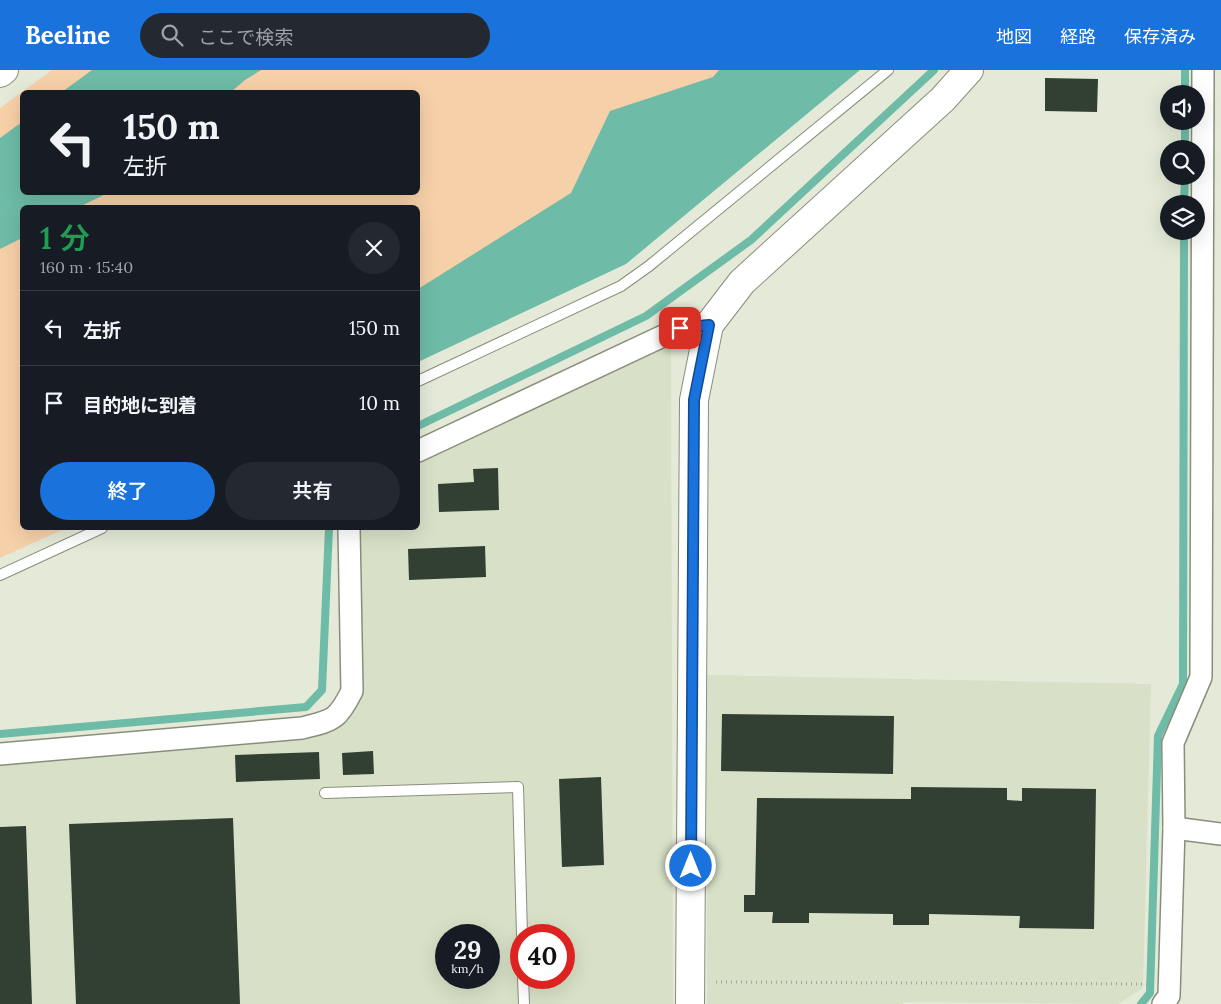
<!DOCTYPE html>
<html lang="ja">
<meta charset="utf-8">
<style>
body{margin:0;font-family:Lora,"Noto Sans JP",serif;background:#242831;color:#f1f3f6;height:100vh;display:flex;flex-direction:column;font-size:19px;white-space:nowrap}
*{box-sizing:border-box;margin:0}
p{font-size:16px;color:#9ea1a6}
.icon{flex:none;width:28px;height:28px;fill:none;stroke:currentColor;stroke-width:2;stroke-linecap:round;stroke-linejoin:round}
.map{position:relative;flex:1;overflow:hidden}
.sheet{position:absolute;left:20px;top:135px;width:400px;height:325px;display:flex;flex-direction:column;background:#171b24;border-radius:8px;box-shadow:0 5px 20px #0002}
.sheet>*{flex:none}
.hud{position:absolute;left:20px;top:20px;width:400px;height:105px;border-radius:8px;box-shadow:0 5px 20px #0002;background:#171b24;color:#f1f3f6;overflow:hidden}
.tools{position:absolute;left:1160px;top:15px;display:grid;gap:10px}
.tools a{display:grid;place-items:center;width:45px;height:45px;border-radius:50%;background:#171b24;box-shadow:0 5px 20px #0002;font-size:25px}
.speed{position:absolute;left:435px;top:854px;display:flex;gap:10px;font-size:25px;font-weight:700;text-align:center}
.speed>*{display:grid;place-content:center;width:65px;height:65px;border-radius:50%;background:#171b24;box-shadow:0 5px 20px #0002;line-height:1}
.speed small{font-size:12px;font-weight:400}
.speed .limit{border:8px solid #d22;background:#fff;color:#111}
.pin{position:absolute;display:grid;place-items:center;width:42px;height:42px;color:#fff;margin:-21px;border-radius:10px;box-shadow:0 2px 8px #0006}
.me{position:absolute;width:55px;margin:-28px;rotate:0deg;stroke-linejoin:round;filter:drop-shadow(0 0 4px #0008)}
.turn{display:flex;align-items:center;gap:18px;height:105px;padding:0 20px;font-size:22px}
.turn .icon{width:65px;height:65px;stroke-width:2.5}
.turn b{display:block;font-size:35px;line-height:42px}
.round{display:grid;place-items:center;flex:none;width:52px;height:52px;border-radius:26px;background:#242831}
.head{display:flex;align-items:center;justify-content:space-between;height:85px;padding:0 20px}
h1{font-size:30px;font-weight:600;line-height:38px;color:#1e9e55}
.button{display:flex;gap:10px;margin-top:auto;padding:10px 20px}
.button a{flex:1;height:58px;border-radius:30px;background:#1a72dc;color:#fff;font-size:20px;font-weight:600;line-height:58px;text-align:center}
.button a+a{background:#242831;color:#f1f3f6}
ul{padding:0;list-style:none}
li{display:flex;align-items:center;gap:15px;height:75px;padding:0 20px;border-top:1px solid #363941}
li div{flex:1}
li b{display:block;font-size:19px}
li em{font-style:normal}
header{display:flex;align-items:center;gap:30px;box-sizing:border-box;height:70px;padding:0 25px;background:#1a72dc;color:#fff}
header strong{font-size:24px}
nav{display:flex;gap:28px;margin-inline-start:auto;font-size:18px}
.search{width:350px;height:45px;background:#242831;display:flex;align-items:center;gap:12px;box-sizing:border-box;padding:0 18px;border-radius:28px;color:#9ea1a6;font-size:19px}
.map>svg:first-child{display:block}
</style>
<header>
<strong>Beeline</strong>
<div class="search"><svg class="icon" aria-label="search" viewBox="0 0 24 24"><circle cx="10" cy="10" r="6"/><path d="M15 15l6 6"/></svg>ここで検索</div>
<nav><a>地図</a><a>経路</a><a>保存済み</a></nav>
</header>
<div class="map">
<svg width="1221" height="934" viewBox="0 0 1221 934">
<rect width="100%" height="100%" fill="#e4ead7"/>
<g fill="#d8e1c7" fill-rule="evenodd">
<path d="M671,275L673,934H0V693L338,656L358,636V458H418V393ZM446,865H489V908H446ZM521,865H564V908H521Z"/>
<polygon points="707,605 1151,614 1143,918 1118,934 903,932 903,934 707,934"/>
</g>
<g fill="#f6d0a8">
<polygon points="52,0 138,0 124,22 22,22 22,103 0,115 0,38"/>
<polygon points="191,0 794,0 418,255 418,138 27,138 57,122 418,122 418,22 172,22"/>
<polygon points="22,139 22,458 66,458 0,488 0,150"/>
</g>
<g fill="#6ebba7">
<polygon points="92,0 261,0 245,10 231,22 62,22"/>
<polygon points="719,0 860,0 626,194 418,292 418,219 571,123 610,41 713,7"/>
<polygon points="22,52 22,122 108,123 79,137 22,138 22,168 0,179 0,68"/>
</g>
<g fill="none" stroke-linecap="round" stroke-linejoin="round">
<g stroke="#6ebba7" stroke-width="8">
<polyline points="1185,24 1185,0"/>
<polyline points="1185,79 1185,51"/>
<polyline points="1184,134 1185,106"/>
<polyline points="418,356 646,246 751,170 934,0"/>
<polyline points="0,664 306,637 322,620 329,458"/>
<polyline points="1141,934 1150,923 1158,666 1183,614 1184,161"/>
</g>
</g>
<g fill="#324034">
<polygon points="1045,8 1098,9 1097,42 1045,41"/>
<polygon points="498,398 499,440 439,442 438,414 474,412 473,399"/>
<polygon points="485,476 486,507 409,510 408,479"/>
<polygon points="722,644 894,646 893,704 721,701"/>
<polygon points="373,681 374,704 343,705 342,683"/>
<polygon points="319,682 320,709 236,712 235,685"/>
<polygon points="601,707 604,795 562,797 559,709"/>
<polygon points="911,717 1007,718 1007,730 1022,731 1022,718 1096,719 1094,859 1019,858 1020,846 929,844 929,855 893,855 893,844 809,843 809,853 772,853 773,842 744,842 744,825 755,825 757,728 911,729"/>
<polygon points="233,748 240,934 76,934 69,754"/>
<polygon points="26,756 32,934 0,934 0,757"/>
</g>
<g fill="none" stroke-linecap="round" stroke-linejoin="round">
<g stroke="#888e7c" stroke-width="12">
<g id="lane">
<polyline points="418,311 621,216 649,196 888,0"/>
<polyline points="0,505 102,458"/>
<polyline points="325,723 518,717 522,865"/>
<polyline points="523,908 524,934"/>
</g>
</g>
<g stroke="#888e7c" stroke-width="24">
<g id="street">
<polyline points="418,381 680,258 709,255"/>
<path d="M0,684L302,658C333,650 337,651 352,621L349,458"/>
<polyline points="1174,758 1221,764"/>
<polyline points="1163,934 1169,926 1174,758 1173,673 1201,607 1203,0"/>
</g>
</g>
<g stroke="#888e7c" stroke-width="30">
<g id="secondary">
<polyline points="0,3 4,0"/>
<polyline points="690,934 694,330 709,255 742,212 943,29 969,0"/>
</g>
</g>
<polyline stroke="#a2a698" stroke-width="3" stroke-dasharray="1 4" stroke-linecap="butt" points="716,912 1147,914"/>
<use href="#lane" stroke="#fff" stroke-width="10"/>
<use href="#street" stroke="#fff" stroke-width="21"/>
<use href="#secondary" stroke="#fff" stroke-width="28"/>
</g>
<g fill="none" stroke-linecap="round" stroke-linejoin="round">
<g stroke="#114a8f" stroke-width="12">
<polyline id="route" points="680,258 709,255 694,330 691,796"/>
</g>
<use href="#route" stroke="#1a72dc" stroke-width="9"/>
</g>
</svg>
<div class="tools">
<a><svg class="icon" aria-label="sound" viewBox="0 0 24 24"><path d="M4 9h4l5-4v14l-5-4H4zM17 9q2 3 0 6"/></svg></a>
<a><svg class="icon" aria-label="search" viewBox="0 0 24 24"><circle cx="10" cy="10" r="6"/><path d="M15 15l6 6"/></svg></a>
<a><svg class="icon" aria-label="layers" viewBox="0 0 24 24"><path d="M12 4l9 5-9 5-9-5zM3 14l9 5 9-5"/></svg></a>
</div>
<div class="speed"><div>29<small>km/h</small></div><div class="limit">40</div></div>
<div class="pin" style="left:680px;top:258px;background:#d93025"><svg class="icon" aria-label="arrive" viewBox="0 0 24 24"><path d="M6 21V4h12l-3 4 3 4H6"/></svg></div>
<svg class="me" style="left:691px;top:796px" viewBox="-20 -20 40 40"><circle r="17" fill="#1a72dc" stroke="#fff" stroke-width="3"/><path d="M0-11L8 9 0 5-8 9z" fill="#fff"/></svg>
<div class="hud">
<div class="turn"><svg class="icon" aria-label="left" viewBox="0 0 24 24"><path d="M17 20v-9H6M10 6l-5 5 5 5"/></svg><div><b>150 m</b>左折</div></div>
</div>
<section class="sheet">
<div class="head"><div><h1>1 分</h1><p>160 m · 15:40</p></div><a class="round"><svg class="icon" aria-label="close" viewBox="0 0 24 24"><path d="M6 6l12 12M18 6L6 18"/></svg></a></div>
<ul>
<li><svg class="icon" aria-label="left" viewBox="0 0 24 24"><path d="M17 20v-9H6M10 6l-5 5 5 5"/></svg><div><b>左折</b></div><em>150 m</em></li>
<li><svg class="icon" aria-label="arrive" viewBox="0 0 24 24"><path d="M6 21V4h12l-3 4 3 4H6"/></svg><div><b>目的地に到着</b></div><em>10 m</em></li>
</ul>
<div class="button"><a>終了</a><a>共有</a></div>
</section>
</div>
